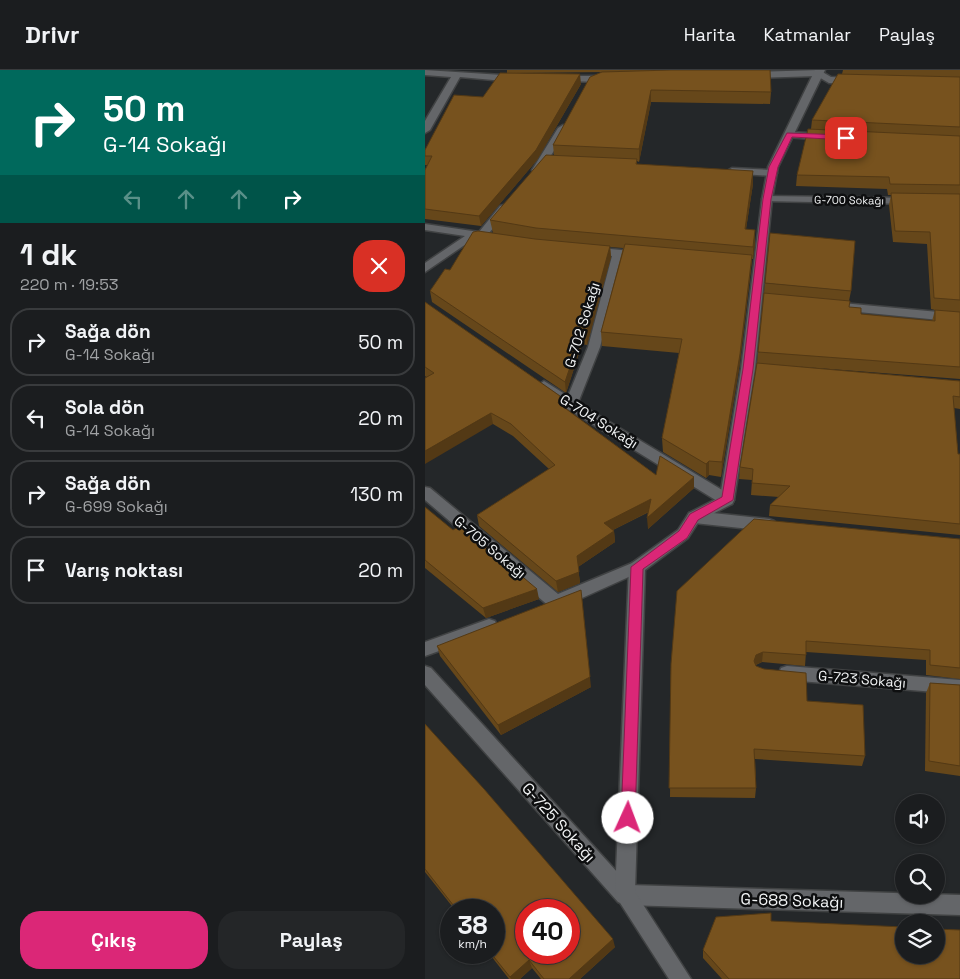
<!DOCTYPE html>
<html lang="tr">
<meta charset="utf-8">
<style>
body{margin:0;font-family:"Space Grotesk",sans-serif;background:#242628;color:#f1f3f6;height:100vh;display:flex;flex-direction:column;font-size:19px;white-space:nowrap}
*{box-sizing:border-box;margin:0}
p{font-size:16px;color:#a0a2a4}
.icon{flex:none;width:28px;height:28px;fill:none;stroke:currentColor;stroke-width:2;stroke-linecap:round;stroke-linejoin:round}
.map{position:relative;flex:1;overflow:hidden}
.details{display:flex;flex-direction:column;background:#1b1d1f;width:425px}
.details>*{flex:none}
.banner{background:#00695c;color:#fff;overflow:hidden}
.controls{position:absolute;left:470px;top:724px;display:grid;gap:10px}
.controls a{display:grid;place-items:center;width:50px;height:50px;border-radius:50%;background:#1b1d1f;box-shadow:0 1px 4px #0004,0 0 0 1px #393b3d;font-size:25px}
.speed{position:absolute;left:15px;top:829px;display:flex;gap:10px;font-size:25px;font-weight:700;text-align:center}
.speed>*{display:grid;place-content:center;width:65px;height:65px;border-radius:50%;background:#1b1d1f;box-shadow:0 1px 4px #0004,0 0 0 1px #393b3d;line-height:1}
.speed small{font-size:12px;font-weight:400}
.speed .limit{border:8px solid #d22;background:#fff;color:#111}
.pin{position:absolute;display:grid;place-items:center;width:42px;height:42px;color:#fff;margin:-21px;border-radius:10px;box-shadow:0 2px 8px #0006}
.me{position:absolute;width:55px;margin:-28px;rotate:2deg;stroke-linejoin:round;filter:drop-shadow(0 0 4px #0008)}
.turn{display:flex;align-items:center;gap:18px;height:105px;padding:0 20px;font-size:22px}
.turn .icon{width:65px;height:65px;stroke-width:2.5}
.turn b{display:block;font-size:35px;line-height:42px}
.lanes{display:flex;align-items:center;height:48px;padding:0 20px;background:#0003;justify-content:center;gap:25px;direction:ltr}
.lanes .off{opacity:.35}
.round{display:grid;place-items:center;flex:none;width:52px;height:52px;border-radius:20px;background:#242628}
.headline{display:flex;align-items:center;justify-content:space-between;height:85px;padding:0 20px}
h1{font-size:30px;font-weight:600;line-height:38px}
.primary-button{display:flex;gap:10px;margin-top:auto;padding:10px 20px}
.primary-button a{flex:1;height:58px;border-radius:20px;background:#db2777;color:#fff;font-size:20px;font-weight:600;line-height:58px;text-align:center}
.primary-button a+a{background:#242628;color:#f1f3f6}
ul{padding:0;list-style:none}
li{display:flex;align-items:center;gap:15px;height:68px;margin:0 10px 8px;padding:0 10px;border:2px solid #393b3d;border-radius:20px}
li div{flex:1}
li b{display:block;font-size:19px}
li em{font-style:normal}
header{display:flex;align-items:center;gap:30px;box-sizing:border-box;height:70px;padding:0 25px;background:#1b1d1f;border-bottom:1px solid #393b3d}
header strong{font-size:24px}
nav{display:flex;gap:28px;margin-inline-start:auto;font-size:18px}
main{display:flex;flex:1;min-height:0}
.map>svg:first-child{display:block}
</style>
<header>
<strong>Drivr</strong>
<nav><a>Harita</a><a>Katmanlar</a><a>Paylaş</a></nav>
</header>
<main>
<section class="details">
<div class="banner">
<div class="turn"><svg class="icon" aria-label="right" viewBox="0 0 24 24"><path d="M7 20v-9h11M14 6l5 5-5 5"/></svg><div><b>50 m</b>G-14 Sokağı</div></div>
<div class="lanes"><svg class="icon off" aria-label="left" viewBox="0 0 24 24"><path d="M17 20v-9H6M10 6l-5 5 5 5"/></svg><svg class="icon off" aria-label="ahead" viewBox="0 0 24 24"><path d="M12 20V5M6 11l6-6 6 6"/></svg><svg class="icon off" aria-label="ahead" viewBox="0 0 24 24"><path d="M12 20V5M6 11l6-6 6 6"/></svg><svg class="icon" aria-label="right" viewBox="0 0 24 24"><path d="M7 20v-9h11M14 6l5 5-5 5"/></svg></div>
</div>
<div class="headline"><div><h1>1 dk</h1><p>220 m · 19:53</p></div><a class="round" style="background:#d93025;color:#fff"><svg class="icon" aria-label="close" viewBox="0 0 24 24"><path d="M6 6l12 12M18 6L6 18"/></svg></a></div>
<ul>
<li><svg class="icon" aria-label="right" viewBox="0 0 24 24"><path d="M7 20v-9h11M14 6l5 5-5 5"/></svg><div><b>Sağa dön</b><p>G-14 Sokağı</p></div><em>50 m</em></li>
<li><svg class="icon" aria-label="left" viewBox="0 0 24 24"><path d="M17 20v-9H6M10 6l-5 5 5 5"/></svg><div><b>Sola dön</b><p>G-14 Sokağı</p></div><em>20 m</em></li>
<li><svg class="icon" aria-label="right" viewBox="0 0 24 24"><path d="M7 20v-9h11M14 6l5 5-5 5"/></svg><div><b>Sağa dön</b><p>G-699 Sokağı</p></div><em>130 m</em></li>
<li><svg class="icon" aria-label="arrive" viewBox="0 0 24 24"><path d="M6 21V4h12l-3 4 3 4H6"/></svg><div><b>Varış noktası</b></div><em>20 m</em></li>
</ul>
<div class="primary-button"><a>Çıkış</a><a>Paylaş</a></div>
</section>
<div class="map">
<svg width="535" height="909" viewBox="0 0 535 909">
<rect width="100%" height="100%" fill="#242729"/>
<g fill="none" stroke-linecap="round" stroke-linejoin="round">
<g stroke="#404243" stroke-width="3">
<g id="minor">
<polygon points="0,0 91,6 96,9 91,12 35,7 5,60 0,63 0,51 26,7 0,5"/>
<polygon points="394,0 406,7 429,8 434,11 429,14 404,13 392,6 326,8 321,5 326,2"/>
<polygon points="136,6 183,6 188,9 183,12 133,11 133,7"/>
<polygon points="138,55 143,58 117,100 116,102 108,102 107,100 133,58"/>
<polygon points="365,62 401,64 406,67 401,70 361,67 361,63"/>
<polygon points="307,98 347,100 352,103 347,106 303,103 302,101"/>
<polygon points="342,126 486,128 491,131 486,134 338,131 337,129"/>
<polygon points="79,135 85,138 64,163 70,165 70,169 56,169 44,172 0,202 0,193 40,166 0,160 0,154 54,162 75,136"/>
<polygon points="165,177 217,182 223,185 217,188 199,187 175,277 153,333 307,426 309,430 307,434 297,434 141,338 112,316 119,311 143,326 163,277 187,186 161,182 161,178"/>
<polygon points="417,233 535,244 535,252 413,240 411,237 413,234"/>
<polygon points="0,417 5,418 133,524 212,491 217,493 220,497 217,501 137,537 131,539 125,537 0,430"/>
<polygon points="269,441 344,449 349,451 352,455 349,459 344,461 269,453 264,451 262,447 264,443"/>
<polygon points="64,549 70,551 72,556 70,561 0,586 0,572"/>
<polygon points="0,596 6,598 204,815 535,825 535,845 200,835 193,832 0,615"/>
<polygon points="362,596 535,610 535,624 362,610 356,608 354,603 356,598"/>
</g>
</g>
<g stroke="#404243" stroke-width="3">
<polygon id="tertiary" points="390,0 400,0 353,97 347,129 330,299 309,430 307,434 274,451 263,468 220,500 210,822 266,909 244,909 190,825 204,497 207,493 253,460 264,443 295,427 316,299 337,129 343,97"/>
</g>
<use href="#minor" fill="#646669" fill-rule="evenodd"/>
<use href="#tertiary" fill="#646669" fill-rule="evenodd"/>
</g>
<g fill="#66471a">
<polygon points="82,0 345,0 346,22 345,34 226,32 214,92 212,91 212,94 328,114 321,159 330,173 328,189 327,189 326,199 314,299 296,407 284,405 281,408 238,382 237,368 254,283 177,276 176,262 198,178 185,177 186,187 162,275 157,274 141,323 7,232 5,221 25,200 68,163 65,150 129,85 128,75 179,2 92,3 156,14 112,90 56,156 0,149 0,100 2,95 0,95 0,80 58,27 82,3"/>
<polygon points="418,0 535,0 535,309 366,296 535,311 535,339 529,338 533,384 535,384 535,465 344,446 345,435 354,427 326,425 327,410 314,409 315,397 332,293 340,213 426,221 424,231 424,237 436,244 507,251 510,240 506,239 502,174 468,172 464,135 466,125 463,125 462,119 371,116 372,105 386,59 387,50 417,4"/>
<polygon points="0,232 135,326 136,335 231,405 269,418 223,459 224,442 188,460 189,461 190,472 153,497 155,513 133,522 54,456 52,445 124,399 88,366 68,354 0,306"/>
<polygon points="0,437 28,460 114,529 61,548 0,498"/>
<polygon points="535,469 535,609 501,605 501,590 381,582 380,596 337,592 331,595 331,596 382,631 440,686 437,696 330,689 331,718 330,728 245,727 246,594"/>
<polygon points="12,576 166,617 76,665 15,586"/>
<polygon points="505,613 535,615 535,706 500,701 501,623"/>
<polygon points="0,654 190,877 155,909 116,909 107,898 95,909 84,909 63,882 69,882 69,840 30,840 0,802"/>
<polygon points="346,851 535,909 297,909 278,888 278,880"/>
</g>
<g fill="#533915">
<polygon points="155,4 156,14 112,90 56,156 54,146"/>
<polygon points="226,20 226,32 214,92 214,79"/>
<polygon points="328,101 328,114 319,172 320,159"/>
<polygon points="330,160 330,173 328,189 328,177"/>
<polygon points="185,176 186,187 162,275 161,264"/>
<polygon points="327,185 326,199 314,299 296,407 297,392"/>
<polygon points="156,264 157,274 141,323 140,312"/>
<polygon points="135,326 137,337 133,333"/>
<polygon points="66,343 68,354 0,394 0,381"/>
<polygon points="284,391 284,405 281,408 281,394"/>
<polygon points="269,407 269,418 223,459 222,448"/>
<polygon points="226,429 227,440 180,464 179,453"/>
<polygon points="189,461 190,472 153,497 155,513 133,522 131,511 152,486"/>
<polygon points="112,519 114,529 61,548 58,538"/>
<polygon points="157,530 166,617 76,665 73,655"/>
<polygon points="338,582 337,592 330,595 329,591 331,585"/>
<polygon points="188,869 190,877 155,909 144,909"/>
<polygon points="104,890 107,898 95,909 86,909 85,907"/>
</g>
<g fill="#77521e" stroke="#533915" fill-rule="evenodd">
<polygon points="246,0 345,0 346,22 226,20 214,79 128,75 165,7 177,2"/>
<polygon points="75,3 155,4 111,80 54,146 0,139 0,100 7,86 0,86 0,80 29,25 58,27"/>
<polygon points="413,4 535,7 535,57 387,50"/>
<polygon points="383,59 535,66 535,115 465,114 464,107 372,105"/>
<polygon points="121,85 212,89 211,94 328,101 320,159 330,160 328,177 111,158 65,150"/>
<polygon points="466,123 535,124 535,230 509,228 505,162 470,161"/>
<polygon points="53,161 110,169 185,176 161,264 156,264 140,312 5,221 20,199 25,200 48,162"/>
<polygon points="345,163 430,171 426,221 340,213"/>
<polygon points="200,174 327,185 315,284 297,392 284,391 281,394 237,368 257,269 176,262"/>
<polygon points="339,223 425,231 424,237 436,238 436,244 510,251 510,240 535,242 535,297 333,282"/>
<polygon points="0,232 135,326 133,333 231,405 235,386 269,407 222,448 226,429 179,453 189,461 152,486 154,502 131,511 52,445 130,395 86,354 66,343 0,381 0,308 9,303 0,297"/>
<polygon points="332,293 535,311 535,327 528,326 533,384 535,384 535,454 345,435 365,416 327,413 328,399 315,397"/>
<polygon points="0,437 28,460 36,455 112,519 58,538 0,490"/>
<polygon points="329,449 535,469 535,598 505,595 505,580 381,571 381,585 338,582 331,585 329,591 331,596 339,599 381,603 382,631 438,635 440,686 329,679 331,718 244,718 246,594 252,521"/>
<polygon points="156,520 165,607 73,655 12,576"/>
<polygon points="505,613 535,615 535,696 504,691"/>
<path d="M0,654L59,719L188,869L144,909H119L104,890L85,907L65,882H69V840H32L0,799ZM101,840H144V882H101Z"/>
<polygon points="346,843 346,851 479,857 479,885 511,885 511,859 535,860 535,909 304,909 278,880 291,847"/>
</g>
<polygon fill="#db2777" stroke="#8e194d" points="362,63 421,65 425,68 421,70 367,67 353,97 346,129 328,299 308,430 273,450 262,468 218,499 210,748 208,752 203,754 198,752 196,748 206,497 254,461 265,444 297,427 318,299 338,129 344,97"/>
<g text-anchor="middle" stroke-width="5" stroke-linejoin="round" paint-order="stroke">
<g font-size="11" fill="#f2f4f5" stroke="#0e0f10">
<text transform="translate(424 130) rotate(1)" y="4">G-700 Sokağı</text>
</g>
<g font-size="14" fill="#f2f4f5" stroke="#0e0f10">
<text transform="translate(157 255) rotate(-73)" y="5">G-702 Sokağı</text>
<text transform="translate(174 351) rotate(32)" y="5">G-704 Sokağı</text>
<text transform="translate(65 477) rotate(40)" y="5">G-705 Sokağı</text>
<text transform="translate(437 609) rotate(5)" y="5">G-723 Sokağı</text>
</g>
<g font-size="16" fill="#f2f4f5" stroke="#0e0f10">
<text transform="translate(134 752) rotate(48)" y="6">G-725 Sokağı</text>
<text transform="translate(367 830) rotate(2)" y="6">G-688 Sokağı</text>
</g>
</g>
</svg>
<div class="controls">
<a><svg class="icon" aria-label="sound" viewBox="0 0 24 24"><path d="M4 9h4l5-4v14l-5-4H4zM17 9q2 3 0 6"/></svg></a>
<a><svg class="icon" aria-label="search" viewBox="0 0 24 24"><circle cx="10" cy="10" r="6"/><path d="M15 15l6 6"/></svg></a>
<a><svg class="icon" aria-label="layers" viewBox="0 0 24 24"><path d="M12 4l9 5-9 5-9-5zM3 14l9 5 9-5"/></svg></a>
</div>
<div class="speed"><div>38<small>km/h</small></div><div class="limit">40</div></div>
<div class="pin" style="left:421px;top:68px;background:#d93025"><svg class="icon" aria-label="arrive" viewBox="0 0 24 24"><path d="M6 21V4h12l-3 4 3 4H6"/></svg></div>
<svg class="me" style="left:203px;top:748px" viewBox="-20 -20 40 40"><circle r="19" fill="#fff"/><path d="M0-13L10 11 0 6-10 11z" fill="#db2777"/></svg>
</div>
</main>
